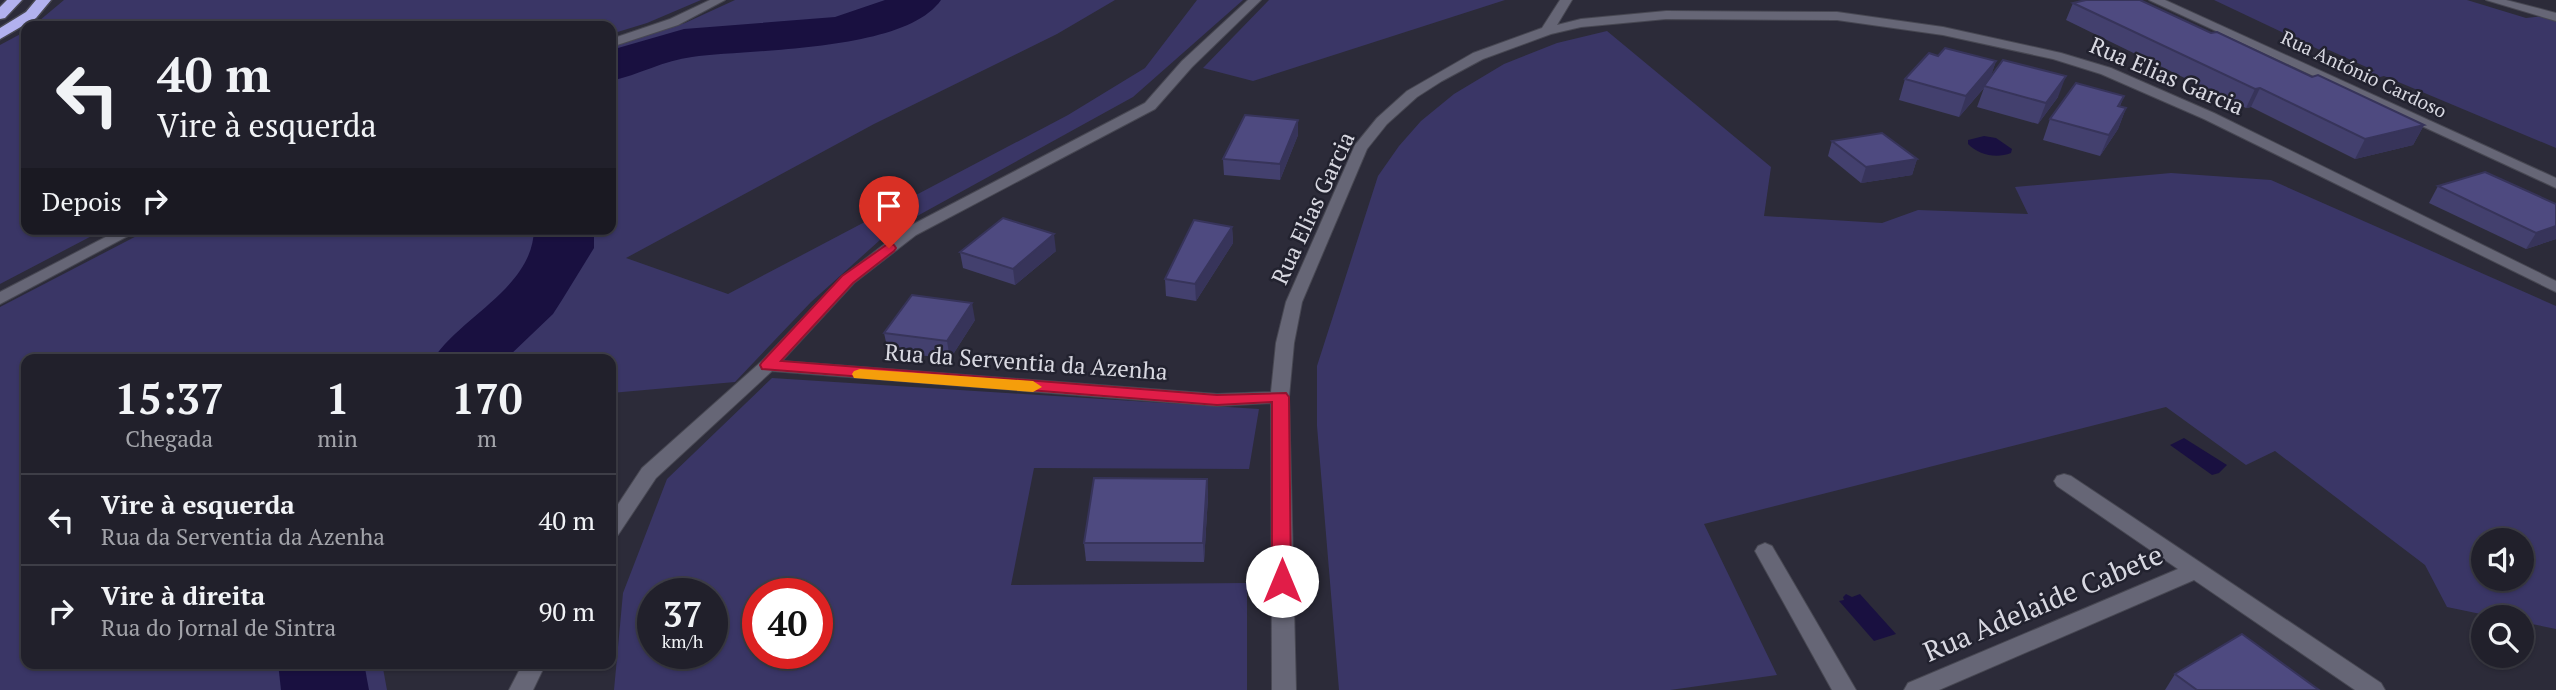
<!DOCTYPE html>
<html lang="pt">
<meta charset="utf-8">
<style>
body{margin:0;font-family:"PT Serif",serif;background:#292833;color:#f1f3f6;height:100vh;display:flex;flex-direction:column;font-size:26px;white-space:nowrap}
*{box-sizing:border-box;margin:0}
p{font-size:23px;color:#a2a3a9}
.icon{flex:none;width:38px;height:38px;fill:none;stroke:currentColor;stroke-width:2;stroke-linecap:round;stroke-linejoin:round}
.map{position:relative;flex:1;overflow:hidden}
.details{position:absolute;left:21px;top:354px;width:595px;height:315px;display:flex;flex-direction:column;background:#21202b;border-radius:14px;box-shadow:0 2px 5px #0004,0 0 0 2px #3e3e47}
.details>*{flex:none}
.banner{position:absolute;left:21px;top:21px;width:595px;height:214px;border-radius:14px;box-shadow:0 2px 5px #0004,0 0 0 2px #3e3e47;background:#21202b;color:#f1f3f6;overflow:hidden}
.buttons{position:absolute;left:2471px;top:528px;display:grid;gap:14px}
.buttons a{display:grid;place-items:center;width:63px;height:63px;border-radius:50%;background:#21202b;box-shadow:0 2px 5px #0004,0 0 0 2px #3e3e47;font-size:35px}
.speed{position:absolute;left:637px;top:578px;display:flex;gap:14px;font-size:35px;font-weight:700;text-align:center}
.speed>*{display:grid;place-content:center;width:91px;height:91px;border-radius:50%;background:#21202b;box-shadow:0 2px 5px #0004,0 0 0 2px #3e3e47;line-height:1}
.speed small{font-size:18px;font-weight:400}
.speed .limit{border:10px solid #d22;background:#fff;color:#111}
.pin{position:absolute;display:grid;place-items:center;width:60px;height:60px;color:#fff;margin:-72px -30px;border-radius:50% 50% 50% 0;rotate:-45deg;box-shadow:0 0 7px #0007}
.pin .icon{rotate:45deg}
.me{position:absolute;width:77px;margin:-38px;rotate:0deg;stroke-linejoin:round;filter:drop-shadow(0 0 5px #0008)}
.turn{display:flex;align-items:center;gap:24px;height:147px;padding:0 21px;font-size:32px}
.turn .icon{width:91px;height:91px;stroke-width:2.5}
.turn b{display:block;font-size:49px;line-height:60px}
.then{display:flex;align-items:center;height:66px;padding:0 21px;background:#0003;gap:14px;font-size:26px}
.eta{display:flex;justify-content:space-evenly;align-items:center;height:119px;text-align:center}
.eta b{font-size:42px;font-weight:700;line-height:49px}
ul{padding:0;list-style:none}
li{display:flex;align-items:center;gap:21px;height:91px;padding:0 21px;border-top:2px solid #3e3e47}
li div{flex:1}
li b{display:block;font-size:26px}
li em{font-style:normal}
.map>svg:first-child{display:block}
</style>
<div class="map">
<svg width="2556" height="690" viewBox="0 0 2556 690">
<rect width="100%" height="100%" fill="#2c2b39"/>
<g fill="#3a3666" fill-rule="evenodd">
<polygon points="64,0 701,0 647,23 611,34 611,26 33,26"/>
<polygon points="735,0 1115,0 1057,34 874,124 626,258 728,294 1068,115 1145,68 1197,0 1243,0 1133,97 890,231 811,302 735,382 611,393 611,359 26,359 26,663 382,663 387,690 0,690 0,307 150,229 611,229 611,47 685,23"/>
<polygon points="1269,0 1505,0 1253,81 1203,68"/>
<polygon points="2214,0 2467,0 2526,18 2544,16 2556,19 2556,148 2384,76 2373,79 2364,73 2375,71 2329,50 2322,51"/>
<polygon points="26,31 26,229 105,229 0,284 0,45"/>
<path d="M1607,31L1771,167L1764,216L1882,223L1918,210L2028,214L2015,187L2171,173L2271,180L2556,306V629L2522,622V618H2500L2447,607L2425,565L2275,451L2246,465L2166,407L1704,524L1777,675L1670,690H1339L1317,426V366L1378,176L1399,146L1421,121L1454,94L1504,64L1557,43ZM2483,541H2522V579H2483Z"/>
<path d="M772,378L1259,409L1249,469L1034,468L1011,585L1247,583V690H614L623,593L667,479ZM653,593H712V653H653ZM817,593V653H758V593Z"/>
</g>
<g fill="#191040">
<path d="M1984,136L1996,138L2012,149L2011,153C1996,159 1979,155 1968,144V140Z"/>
<polygon points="2184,438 2227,465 2219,473 2212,475 2170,445"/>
<polygon points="1846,594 1852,597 1860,594 1896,634 1874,641 1839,601 1844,600 1843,597"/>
</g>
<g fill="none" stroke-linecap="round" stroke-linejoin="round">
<g fill="#191040" fill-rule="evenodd">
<path d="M885,0H941C905,52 752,49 692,57C665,60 638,75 611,81V50L684,29L835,17Z"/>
<path d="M534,229H594V248L562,300L553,314L506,359H433C463,315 533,287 534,229Z"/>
<polygon points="278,663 364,663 369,690 281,690"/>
</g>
<g stroke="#474752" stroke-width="2">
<g id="minor">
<polygon points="710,0 725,0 678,25 611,47 611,39 670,19"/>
<polygon points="1248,0 1261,0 1192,67 1155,109 916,235 854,283 782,361 1217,394 1271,392 1276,343 1286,302 1355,145 1377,118 1407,91 1473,53 1542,28 1560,0 1572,0 1557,25 1581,19 1666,11 1837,12 1943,27 2061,53 2111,68 2214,113 2556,281 2556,292 2204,119 2101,74 2053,59 1943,35 1837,20 1666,19 1581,27 1551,34 1483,59 1442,81 1417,97 1387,124 1367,149 1302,302 1294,343 1289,397 1296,690 1272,690 1271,403 1217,406 772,371 656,478 618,535 611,537 611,515 642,468 762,361 842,277 904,229 1145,103 1182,61"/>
<polygon points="2149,0 2165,0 2556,178 2556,188"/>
<polygon points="2486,0 2506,0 2556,13 2556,21"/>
<polygon points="121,229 141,229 0,304 0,292"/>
<polygon points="2064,474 2071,476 2381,683 2385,690 2355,690 2194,580 1939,690 1904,690 1908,683 2178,569 2057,486 2054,481 2057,476"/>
<polygon points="1765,543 1772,546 1856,690 1832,690 1755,551 1758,546"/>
<polygon points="523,663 546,663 533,690 509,690"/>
</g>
</g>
<g stroke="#474752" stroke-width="3">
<g id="highway">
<polygon points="7,0 22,0 5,18 0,19 0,7"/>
<polygon points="36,0 51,0 36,18 0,39 0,28 26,12"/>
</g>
</g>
<use href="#minor" fill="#666676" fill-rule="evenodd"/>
<use href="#highway" fill="#b2b1ee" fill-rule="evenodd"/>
</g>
<g fill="#43406e">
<polygon points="2073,3 2211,33 2424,125 2413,145 2355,159 2251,107 2246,108 2066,20"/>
<polygon points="1938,56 1996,61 1990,78 2058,97 2038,124 1977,107 1984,88 1959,117 1899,100 1905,79"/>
<polygon points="2124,96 2120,106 2126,108 2118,129 2100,156 2043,140 2050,119"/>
<polygon points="1298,120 1298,135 1280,180 1224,175 1223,159"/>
<polygon points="1832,141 1917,159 1912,175 1861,183 1828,156"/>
<polygon points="2438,186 2556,204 2556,239 2526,249 2429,203"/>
<polygon points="1232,227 1233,243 1196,301 1166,296 1165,279"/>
<polygon points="1056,251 1015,285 963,268 960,252"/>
<polygon points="975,320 950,359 888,351 884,333"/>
<polygon points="1207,479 1208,497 1204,562 1086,561 1084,543"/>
<polygon points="2175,674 2319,690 2165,690"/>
</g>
<g fill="#37345a">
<polygon points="1996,61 1989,82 1959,117 1966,96"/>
<polygon points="2066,76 2058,97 2038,124 2046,103"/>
<polygon points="2260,88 2251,107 2246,108 2255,89"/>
<polygon points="2126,108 2118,129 2100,156 2109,135"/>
<polygon points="1298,120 1298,135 1280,180 1280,164"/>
<polygon points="2424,125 2413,145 2355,159 2365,139"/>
<polygon points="1917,159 1912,175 1861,183 1866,167"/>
<polygon points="2556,226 2556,239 2526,249 2536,233"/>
<polygon points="1232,227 1233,243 1196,301 1195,284"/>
<polygon points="1054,234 1056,251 1015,285 1013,269"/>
<polygon points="972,303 975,320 950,359 947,341"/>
<polygon points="1207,479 1208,497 1204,562 1203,543"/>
</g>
<g fill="#4e4a80" stroke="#37345a" stroke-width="2">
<polygon points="2086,0 2140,0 2211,33 2217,32 2312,77 2318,75 2424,125 2365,139 2260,88 2255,89 2073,3"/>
<polygon points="1945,48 1996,61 1966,96 1905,79 1929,53 1938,56"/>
<polygon points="2003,60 2066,76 2046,103 1984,86"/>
<polygon points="2076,83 2124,96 2118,106 2126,108 2109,135 2050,119"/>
<polygon points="1245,115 1298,120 1280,164 1223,159"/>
<polygon points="1882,133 1917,159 1866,167 1832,141"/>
<polygon points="2485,172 2556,204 2556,226 2536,233 2438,186"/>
<polygon points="1003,218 1054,234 1013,269 960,252"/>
<polygon points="1194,220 1232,227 1195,284 1165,279"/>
<polygon points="912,295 972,303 947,341 884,333"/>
<polygon points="1094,478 1207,479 1203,543 1084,543"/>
<polygon points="2242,634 2319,690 2197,690 2175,674"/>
</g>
<polygon fill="#e11d48" stroke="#92132f" stroke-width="2" points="889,243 894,245 896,248 894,251 853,283 781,361 1217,395 1286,393 1289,397 1291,581 1289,586 1275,586 1272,581 1272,402 1217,405 762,369 760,365 762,362 842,276"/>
<polygon fill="#f59e0b" points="860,369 1033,381 1042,387 1033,392 854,378 852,374 854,371"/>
<g text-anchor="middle" stroke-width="5" stroke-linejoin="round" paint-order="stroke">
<g font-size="19" fill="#d8d8e1" stroke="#22222f">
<text transform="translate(2364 74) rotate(25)" y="7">Rua António Cardoso</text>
</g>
<g font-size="23" fill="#d8d8e1" stroke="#22222f">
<text transform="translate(2167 76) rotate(23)" y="8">Rua Elias Garcia</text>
<text transform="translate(1313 208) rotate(-65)" y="8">Rua Elias Garcia</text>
<text transform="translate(1026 362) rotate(4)" y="8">Rua da Serventia da Azenha</text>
</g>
<g font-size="28" fill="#d8d8e1" stroke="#22222f">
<text transform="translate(2043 603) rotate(-23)" y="10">Rua Adelaide Cabete</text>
</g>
</g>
</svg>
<div class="buttons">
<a><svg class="icon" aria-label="sound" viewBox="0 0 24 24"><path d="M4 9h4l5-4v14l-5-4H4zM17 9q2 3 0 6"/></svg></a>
<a><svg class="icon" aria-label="search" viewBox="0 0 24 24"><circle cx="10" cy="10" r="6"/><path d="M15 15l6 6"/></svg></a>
</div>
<div class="speed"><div>37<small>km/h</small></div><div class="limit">40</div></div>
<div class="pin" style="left:889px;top:248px;background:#d93025"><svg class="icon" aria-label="arrive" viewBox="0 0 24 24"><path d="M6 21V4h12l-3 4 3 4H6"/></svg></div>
<svg class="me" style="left:1282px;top:581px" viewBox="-20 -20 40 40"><circle r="19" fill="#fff"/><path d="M0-13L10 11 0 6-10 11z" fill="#e11d48"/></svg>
<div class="banner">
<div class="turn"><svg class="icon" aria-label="left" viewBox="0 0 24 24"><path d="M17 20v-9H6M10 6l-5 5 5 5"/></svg><div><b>40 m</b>Vire à esquerda</div></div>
<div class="then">Depois<svg class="icon" aria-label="right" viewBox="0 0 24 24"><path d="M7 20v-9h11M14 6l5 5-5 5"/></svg></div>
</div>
<section class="details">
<div class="eta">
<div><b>15:37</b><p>Chegada</p></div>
<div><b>1</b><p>min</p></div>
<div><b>170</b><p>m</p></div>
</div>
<ul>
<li><svg class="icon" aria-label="left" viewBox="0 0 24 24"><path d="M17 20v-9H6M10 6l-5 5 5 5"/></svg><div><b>Vire à esquerda</b><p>Rua da Serventia da Azenha</p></div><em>40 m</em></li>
<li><svg class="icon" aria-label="right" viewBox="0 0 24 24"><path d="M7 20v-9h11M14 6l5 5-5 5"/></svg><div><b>Vire à direita</b><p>Rua do Jornal de Sintra</p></div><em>90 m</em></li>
</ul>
</section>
</div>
